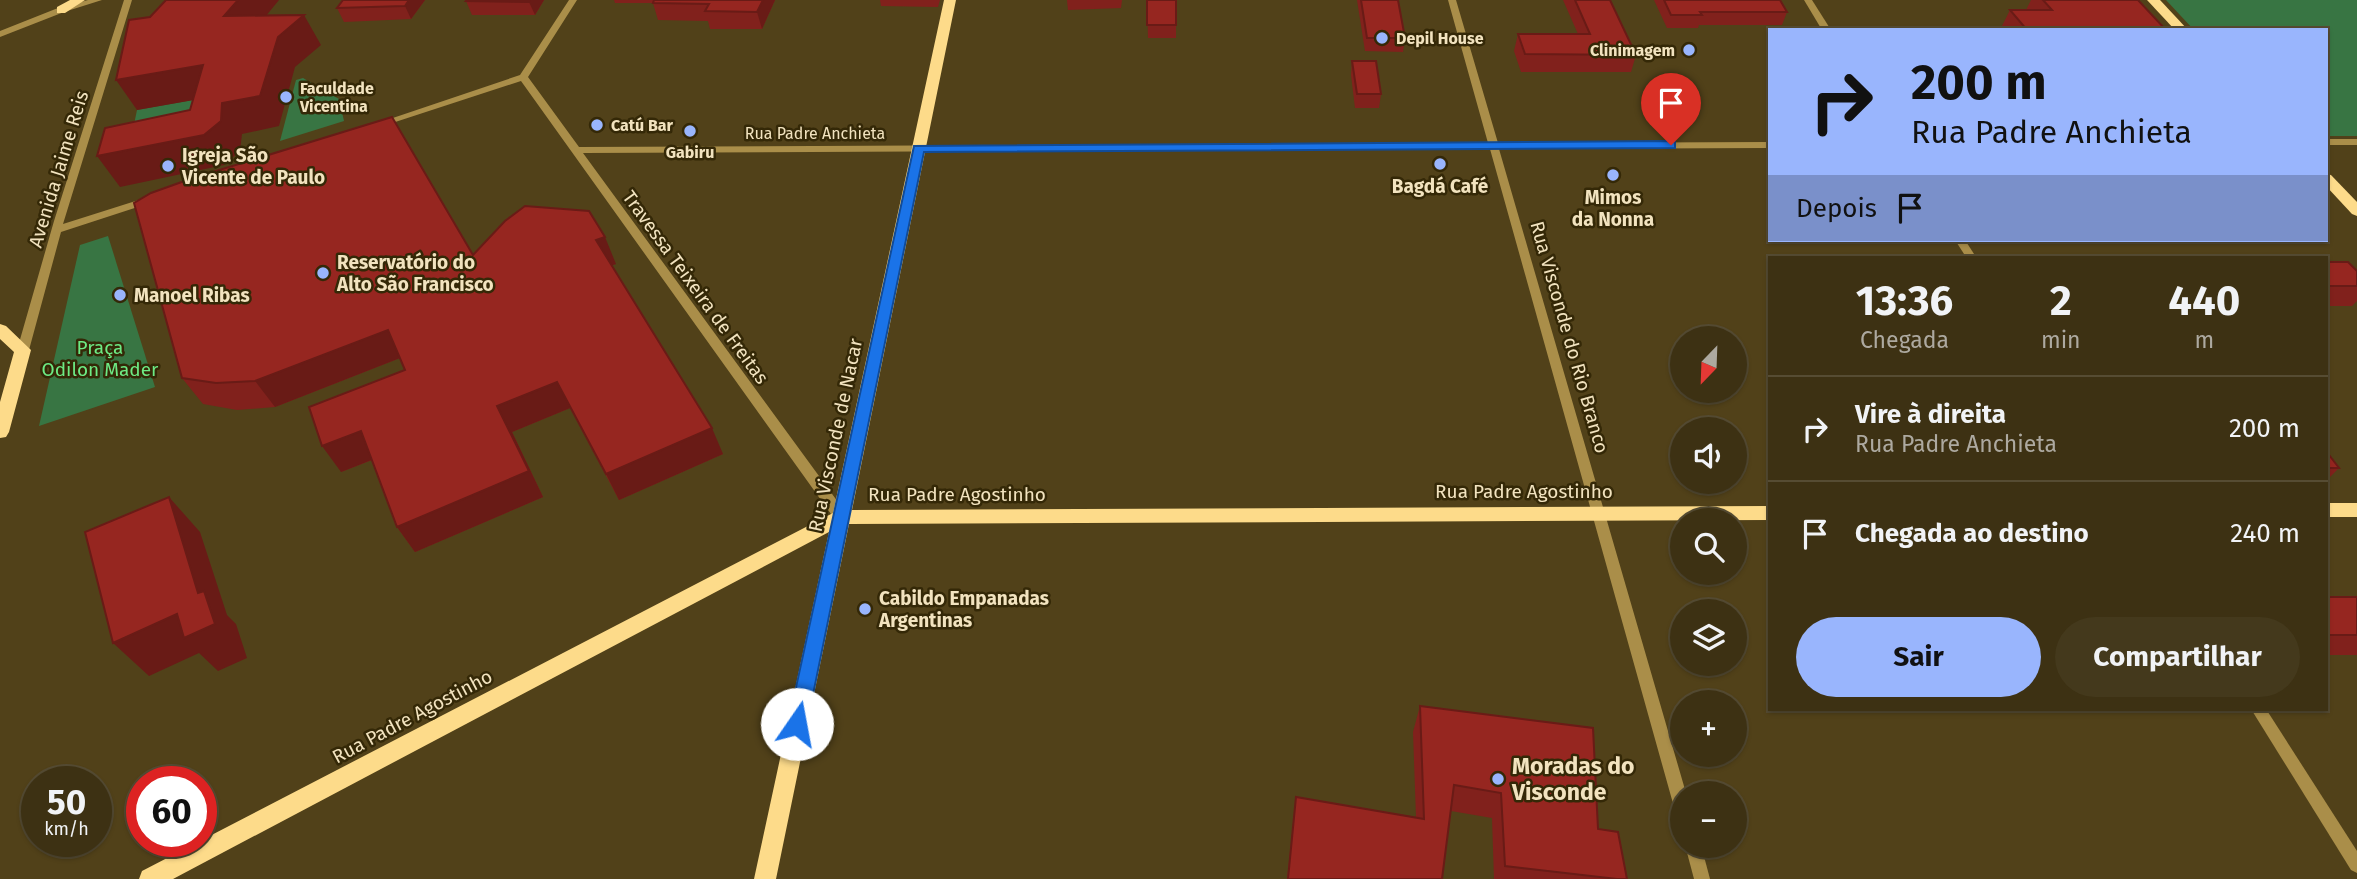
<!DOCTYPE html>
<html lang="pt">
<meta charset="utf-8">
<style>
body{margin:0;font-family:"Fira Sans",sans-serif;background:#44391c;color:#f1f3f6;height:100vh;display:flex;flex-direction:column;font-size:26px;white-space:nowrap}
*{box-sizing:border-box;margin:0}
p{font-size:23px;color:#ada9a0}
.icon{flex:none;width:38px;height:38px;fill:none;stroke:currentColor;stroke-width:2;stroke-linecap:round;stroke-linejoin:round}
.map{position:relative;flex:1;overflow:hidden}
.details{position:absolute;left:1768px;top:256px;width:560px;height:455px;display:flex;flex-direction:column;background:#3d3113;border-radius:0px;box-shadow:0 2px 5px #0004,0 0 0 2px #564c33}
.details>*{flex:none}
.hud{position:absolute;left:1768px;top:28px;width:560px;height:214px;border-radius:0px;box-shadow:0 2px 5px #0004,0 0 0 2px #564c33;background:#99b5fd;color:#111;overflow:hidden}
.needle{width:46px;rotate:203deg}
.fabs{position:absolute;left:1670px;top:326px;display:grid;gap:14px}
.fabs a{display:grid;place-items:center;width:77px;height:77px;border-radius:50%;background:#3d3113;box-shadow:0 2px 5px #0004,0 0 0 2px #564c33;font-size:35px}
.speed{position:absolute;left:21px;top:766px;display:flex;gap:14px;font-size:35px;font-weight:700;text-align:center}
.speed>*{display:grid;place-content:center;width:91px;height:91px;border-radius:50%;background:#3d3113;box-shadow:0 2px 5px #0004,0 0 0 2px #564c33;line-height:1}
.speed small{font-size:18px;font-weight:400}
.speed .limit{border:10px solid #d22;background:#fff;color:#111}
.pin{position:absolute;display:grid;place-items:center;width:60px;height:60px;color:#fff;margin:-72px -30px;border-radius:50% 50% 50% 0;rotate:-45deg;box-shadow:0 0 7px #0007}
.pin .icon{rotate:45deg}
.me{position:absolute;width:77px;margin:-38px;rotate:12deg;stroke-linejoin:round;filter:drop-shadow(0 0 5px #0008)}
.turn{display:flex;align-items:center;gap:24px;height:147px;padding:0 28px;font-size:32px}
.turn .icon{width:91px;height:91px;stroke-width:2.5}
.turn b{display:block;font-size:49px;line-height:60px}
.then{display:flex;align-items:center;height:66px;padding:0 28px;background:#0003;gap:14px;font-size:26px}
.eta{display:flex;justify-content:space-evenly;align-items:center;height:119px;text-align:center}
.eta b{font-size:42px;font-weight:700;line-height:49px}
.cta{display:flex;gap:14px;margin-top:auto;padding:14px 28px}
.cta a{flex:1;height:80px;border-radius:42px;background:#99b5fd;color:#111;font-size:28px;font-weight:700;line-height:80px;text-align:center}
.cta a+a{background:#44391c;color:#f1f3f6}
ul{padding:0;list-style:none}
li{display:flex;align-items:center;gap:21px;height:105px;padding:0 28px;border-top:2px solid #564c33}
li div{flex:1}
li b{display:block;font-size:26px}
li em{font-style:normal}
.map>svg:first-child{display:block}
</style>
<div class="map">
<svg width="2357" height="879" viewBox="0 0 2357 879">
<rect width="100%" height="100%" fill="#514119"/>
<g fill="#387543">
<polygon points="2166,0 2357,0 2357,136 2326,136 2326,30 2194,30"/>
<polygon points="303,78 339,99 344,121 280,141 296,80"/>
<polygon points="221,95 127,158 137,110"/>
<polygon points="108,236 155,387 39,426 80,245"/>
</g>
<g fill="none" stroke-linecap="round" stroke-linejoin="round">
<g fill="#aa8e49" fill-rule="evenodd">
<polygon points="88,0 102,0 64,12 0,37 0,31 58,8"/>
<polygon points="124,0 132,0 63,224 145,198 153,198 154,200 153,202 61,232 29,350 23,354 19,353 17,350 54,221"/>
<polygon points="569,0 577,0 528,77 579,147 1488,143 1448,0 1456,0 1498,143 1769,142 1769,148 1499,149 1686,793 1682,793 1682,814 1677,812 1674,807 1490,149 583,153 846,513 847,517 846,521 836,521 521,81 383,126 380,127 375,124 520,75"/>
<polygon points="1804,0 1812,0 1831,30 1822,30"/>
<rect x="2326" y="139" width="31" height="6"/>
<polygon points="1955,240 1965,240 1976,257 1966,257"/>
<polygon points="2251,709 2266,709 2357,851 2357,873 2351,870"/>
<polygon points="1685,845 1701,845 1710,879 1694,879"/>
</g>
<g fill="#fddb8a" fill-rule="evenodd">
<polygon points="70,0 85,0 65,13 57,13 57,7"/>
<polygon points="944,0 956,0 852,510 1769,506 1769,520 849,524 776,879 754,879 829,532 173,879 139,879 142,871 833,513"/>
<polygon points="2147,0 2160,0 2188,30 2175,30"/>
<polygon points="2326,174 2331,175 2357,202 2357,216 2352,214 2326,186"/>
<polygon points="0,324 6,326 31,350 9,432 6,437 0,438 0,402 14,352 0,339"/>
<rect x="2326" y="503" width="31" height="14"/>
</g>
</g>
<g fill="#81211c">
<polygon points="425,0 411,19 344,22 337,8"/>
<polygon points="467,0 544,0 535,15 472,15 466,1"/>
<polygon points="614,0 775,0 762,29 710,29 708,21 658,20 653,3 615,3"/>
<polygon points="880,0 940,0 938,7 881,6"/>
<polygon points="1067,0 1122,0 1121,8 1068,10"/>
<polygon points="1147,0 1176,0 1176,38 1148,38"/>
<polygon points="1357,0 1398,0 1405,38 1403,52 1365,51"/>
<polygon points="1563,0 1610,0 1636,55 1631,72 1521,72 1514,51 1518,34 1578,34"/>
<polygon points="1654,0 1780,0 1787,12 1782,25 1699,25 1698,28 1667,28"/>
<polygon points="2031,0 2138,0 2166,30 2000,30 2010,10 2026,10"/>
<polygon points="1352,61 1381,94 1379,108 1355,108 1351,75"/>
<polygon points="473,255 616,264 612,265 723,454 619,500 570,408 512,432 543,497 415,552 397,527 372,460 341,472 405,370 400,358 275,407 237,410 203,404 182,378"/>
<polygon points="2326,262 2357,271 2357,301 2352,306 2326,306"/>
<polygon points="2326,451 2339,468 2326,481"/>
<rect x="2326" y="597" width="31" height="58"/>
<polygon points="1420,706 1598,829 1627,879 1494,879 1492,818 1451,811 1442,879 1287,879 1296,797 1416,817 1413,732"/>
</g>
<g fill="#691b16">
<polygon points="238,0 279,0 242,45 224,16"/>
<polygon points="409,0 425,0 411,19 405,6"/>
<polygon points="530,0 544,0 535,15 529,2"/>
<polygon points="763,0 775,0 762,29 757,12"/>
<polygon points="304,15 321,45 295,67 279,126 242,134 240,151 224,165 120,187 97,156 222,103 278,37"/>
<polygon points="203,65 222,95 137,110 116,80"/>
<polygon points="605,237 616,264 607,267 596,240"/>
<polygon points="388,330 405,356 275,407 255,381"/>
<polygon points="557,382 570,408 512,432 543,497 415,552 397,527 497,406"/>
<polygon points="712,428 723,454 619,500 606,474"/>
<polygon points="361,431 379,457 341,472 322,446"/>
<polygon points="169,497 200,532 227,615 236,624 247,658 218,671 199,653 149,676 113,643 198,593"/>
</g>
<g fill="#962620" stroke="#691b16" stroke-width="2">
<polygon points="166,0 238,0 224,16 304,15 278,37 260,96 222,103 221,121 204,135 97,156 105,128 190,110 203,65 116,80 129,20 150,17"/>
<polygon points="343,0 409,0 405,6 337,8"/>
<polygon points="467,0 530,0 529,2 466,1"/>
<polygon points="654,0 763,0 757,12 705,11 709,4 653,3"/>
<rect x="1147" y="0" width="29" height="25"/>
<polygon points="1361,0 1398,0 1405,38 1367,38"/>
<polygon points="1575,0 1610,0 1636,55 1525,54 1518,34 1590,34"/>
<polygon points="1664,0 1780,0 1787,12 1700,12 1702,15 1671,15"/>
<polygon points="2043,0 2138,0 2166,30 2027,30 2010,10 2052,10"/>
<polygon points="1352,61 1376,61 1381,94 1357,94"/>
<polygon points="392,117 473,255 505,221 525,206 589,211 605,237 596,240 712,428 606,474 557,382 497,406 529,471 397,527 361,431 322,446 309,407 405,370 388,330 255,381 216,383 182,378 134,203 151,193 190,179"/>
<polygon points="2326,262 2348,262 2357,271 2357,286 2326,286"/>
<polygon points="2326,451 2339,468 2326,468"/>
<polygon points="169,497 198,593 204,591 215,624 184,638 177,614 113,643 85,532"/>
<rect x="2326" y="597" width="31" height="38"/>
<polygon points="1420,706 1593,728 1598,829 1618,832 1627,879 1617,879 1505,866 1501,793 1454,785 1442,879 1288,879 1296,797 1424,819"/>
</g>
<polygon fill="#1a73e8" stroke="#114b97" stroke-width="2" points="1671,141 1675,142 1675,148 924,152 807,724 804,730 797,732 791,730 788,724 914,146"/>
<g fill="#99b5fd" stroke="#342807" stroke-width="2.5">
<circle cx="1382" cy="38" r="7"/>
<circle cx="1689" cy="50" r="7"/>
<circle cx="286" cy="97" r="7"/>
<circle cx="597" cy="125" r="7"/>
<circle cx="690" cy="131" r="7"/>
<circle cx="1440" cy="164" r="7"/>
<circle cx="168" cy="166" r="7"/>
<circle cx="1613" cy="175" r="7"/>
<circle cx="323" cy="273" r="7"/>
<circle cx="120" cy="295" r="7"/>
<circle cx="865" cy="609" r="7"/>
<circle cx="1498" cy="779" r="7"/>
</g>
<g text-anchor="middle" stroke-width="5" stroke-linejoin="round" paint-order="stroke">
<g font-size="16" font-weight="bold" fill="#f2e3bf" stroke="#342807" text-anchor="start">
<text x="1396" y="44">Depil House</text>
<text x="1675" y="56" text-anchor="end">Clinimagem</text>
<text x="300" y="94">Faculdade<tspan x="300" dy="18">Vicentina</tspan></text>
<text x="611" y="131">Catú Bar</text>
<text x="690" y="158" text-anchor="middle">Gabiru</text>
</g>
<g font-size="16" fill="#f2e3bf" stroke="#342807">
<text x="815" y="139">Rua Padre Anchieta</text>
</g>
<g font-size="19" font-weight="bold" fill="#f2e3bf" stroke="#342807" text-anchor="start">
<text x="182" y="162">Igreja São<tspan x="182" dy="22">Vicente de Paulo</tspan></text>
<text x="1440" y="193" text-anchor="middle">Bagdá Café</text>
<text x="1613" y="204" text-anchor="middle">Mimos<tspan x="1613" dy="22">da Nonna</tspan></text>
<text x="337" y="269">Reservatório do<tspan x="337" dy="22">Alto São Francisco</tspan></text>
<text x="134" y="302">Manoel Ribas</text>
<text x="879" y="605">Cabildo Empanadas<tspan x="879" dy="22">Argentinas</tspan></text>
</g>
<g font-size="19" fill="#f2e3bf" stroke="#342807">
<text transform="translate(58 169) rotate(-73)" y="7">Avenida Jaime Reis</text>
<text transform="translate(696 287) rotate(54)" y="7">Travessa Teixeira de Freitas</text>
<text transform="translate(1570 337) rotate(74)" y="7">Rua Visconde do Rio Branco</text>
<text transform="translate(835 435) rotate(-78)" y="7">Rua Visconde de Nacar</text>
<text x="1524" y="498">Rua Padre Agostinho</text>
<text x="957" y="501">Rua Padre Agostinho</text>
<text transform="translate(412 716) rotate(-28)" y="7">Rua Padre Agostinho</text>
</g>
<g font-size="19" fill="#6dea84" stroke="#342807">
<text x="100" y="354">Praça<tspan x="100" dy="22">Odilon Mader</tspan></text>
</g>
<g font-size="23" font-weight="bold" fill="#f2e3bf" stroke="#342807" text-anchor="start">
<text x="1512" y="774">Moradas do<tspan x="1512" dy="26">Visconde</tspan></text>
</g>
</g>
</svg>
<div class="fabs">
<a><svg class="needle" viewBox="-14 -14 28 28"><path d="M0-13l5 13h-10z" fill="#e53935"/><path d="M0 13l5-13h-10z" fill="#ada9a0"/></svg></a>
<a><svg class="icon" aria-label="sound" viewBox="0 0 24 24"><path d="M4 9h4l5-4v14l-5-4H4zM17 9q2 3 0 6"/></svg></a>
<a><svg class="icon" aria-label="search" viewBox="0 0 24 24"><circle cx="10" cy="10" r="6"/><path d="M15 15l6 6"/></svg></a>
<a><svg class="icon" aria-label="layers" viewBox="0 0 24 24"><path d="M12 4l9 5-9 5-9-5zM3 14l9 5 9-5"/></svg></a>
<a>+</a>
<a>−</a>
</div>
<div class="speed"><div>50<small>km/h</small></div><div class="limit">60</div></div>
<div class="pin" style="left:1671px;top:145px;background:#d93025"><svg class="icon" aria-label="arrive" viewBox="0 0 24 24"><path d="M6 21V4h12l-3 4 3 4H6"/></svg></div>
<svg class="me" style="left:797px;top:724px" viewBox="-20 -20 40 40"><circle r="19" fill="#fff"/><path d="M0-13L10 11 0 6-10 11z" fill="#1a73e8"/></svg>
<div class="hud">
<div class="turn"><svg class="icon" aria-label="right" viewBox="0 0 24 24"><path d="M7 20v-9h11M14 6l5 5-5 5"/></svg><div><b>200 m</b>Rua Padre Anchieta</div></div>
<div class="then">Depois<svg class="icon" aria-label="arrive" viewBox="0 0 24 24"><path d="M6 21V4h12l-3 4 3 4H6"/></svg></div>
</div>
<section class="details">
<div class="eta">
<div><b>13:36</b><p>Chegada</p></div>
<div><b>2</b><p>min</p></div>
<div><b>440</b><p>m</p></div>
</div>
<ul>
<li><svg class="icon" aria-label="right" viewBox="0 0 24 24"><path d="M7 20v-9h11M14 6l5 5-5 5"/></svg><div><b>Vire à direita</b><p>Rua Padre Anchieta</p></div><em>200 m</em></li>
<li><svg class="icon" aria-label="arrive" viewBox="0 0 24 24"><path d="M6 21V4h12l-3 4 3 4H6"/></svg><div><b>Chegada ao destino</b></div><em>240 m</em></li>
</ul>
<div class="cta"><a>Sair</a><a>Compartilhar</a></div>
</section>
</div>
